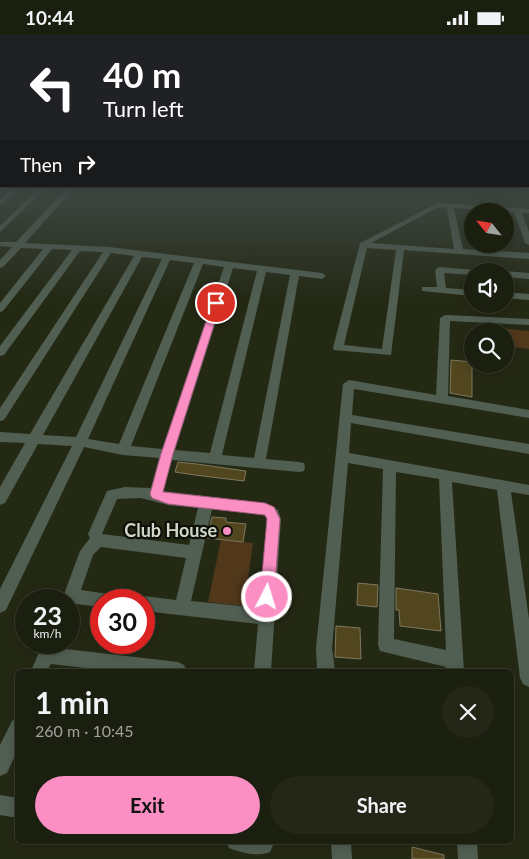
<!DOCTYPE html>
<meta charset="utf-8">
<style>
body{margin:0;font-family:Lato,sans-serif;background:#242718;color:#f1f3f6;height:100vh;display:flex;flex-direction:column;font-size:19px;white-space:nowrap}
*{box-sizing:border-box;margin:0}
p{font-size:16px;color:#a0a29e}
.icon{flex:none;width:28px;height:28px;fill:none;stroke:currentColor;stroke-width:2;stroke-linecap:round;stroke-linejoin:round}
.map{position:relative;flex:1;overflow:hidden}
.sheet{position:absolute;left:15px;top:634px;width:499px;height:175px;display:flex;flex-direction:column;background:#1b1f0f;border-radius:8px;box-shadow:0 2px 12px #0003,0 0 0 1px #393d2f}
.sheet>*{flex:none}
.top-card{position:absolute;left:0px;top:0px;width:530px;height:152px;box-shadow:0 2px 12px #0003,0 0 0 1px #393d2f;background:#202124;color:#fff;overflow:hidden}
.needle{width:32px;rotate:300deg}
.controls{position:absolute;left:464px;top:168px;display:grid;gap:10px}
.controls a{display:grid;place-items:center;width:50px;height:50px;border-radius:50%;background:#1b1f0f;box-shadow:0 2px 12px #0003,0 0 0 1px #393d2f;font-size:25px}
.speed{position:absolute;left:15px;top:554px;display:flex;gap:10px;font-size:25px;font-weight:700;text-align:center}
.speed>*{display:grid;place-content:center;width:65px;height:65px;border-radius:50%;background:#1b1f0f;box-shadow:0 2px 12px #0003,0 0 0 1px #393d2f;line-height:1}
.speed small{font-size:12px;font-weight:400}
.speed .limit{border:8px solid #d22;background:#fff;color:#111}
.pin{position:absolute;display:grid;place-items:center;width:42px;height:42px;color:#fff;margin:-21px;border:2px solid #fff;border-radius:50%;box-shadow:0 1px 5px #0007}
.me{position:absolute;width:55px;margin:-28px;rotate:5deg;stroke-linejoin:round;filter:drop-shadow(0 0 4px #0008)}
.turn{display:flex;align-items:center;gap:18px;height:105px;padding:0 20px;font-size:22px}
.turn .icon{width:65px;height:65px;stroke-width:2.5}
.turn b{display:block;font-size:35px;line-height:42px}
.then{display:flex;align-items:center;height:48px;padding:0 20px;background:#0003;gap:10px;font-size:19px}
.round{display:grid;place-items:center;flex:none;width:52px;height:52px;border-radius:26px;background:#242718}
.overview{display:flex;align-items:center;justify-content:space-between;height:85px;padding:0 20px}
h1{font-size:30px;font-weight:700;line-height:38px}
.button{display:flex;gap:10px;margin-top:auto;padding:10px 20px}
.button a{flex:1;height:58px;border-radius:30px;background:#fb8fc4;color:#111;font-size:20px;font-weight:700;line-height:58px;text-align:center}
.button a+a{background:#242718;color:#f1f3f6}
.status{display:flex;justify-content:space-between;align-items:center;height:35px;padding:0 25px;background:#1b1f0f;direction:ltr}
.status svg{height:14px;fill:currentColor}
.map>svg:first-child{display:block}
</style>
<div class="status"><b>10:44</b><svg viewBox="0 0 49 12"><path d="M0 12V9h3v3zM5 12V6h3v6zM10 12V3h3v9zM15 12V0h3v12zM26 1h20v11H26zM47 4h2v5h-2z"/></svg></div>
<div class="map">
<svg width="529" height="824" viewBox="0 0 529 824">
<rect width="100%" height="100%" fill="#242914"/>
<g fill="#51381b">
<polygon points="499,293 529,296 529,314 505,311 505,296 500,296"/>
<polygon points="221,505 253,508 244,571 208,567"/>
</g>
<g fill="#51461e" stroke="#7f785f">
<polygon points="451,325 472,327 472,362 450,358"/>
<polygon points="178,427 197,429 246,436 244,446 195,440 175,437"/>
<polygon points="212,482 226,483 226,487 246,489 243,507 207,503"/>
<polygon points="358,548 378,550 377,572 357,570"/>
<polygon points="396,553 438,559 441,596 400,591 399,575 396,575"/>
<polygon points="336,591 360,593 361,624 335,622"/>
<polygon points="412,812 444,820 444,824 412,824"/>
</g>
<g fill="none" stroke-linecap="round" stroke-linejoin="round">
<g fill="#515f52" fill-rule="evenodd">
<polygon points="15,151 22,151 0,171 0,165"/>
<polygon points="41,151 48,151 0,197 0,191"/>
<path d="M69,151H76L25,208L109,212L322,238L326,241L322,244L299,241L266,424L299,427L304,428L305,432L304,436L299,437L172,425L163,456L265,468L278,475L281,484L271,636H254L258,589L144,576V565H138L144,561L176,565L186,523L101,512L93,520L81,555L116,560L118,565H101V572L76,569L69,574V565H62L80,516L90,503L88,499L107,456L125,452L151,453L159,423L123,420L84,412L6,575L0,578V554L72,411L38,409L5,468L0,470V452L25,408L0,407V397L30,399L134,221L111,218L4,385L0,386V373L103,217L80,216L4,320L0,321V311L72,215L52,214L3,276L0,277V268L43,214L21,213L3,232L0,233V225L12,212L0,211V207H16ZM142,222L162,224L76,402L43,400ZM170,225L194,228L119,409L88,404ZM203,229L224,232L162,414L131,411ZM233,233L257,236L210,418L175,415ZM266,237L290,240L254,423L222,420ZM141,463L168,470L198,473L189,510L102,499L117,464ZM212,474L262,480L267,482L260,573L191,566Z"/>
<path d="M438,168L529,174V178H522L529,197V210L525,208L514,177L454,173L463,214L529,218V224L404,215L391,320L334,315L333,313L360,208ZM439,172L447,173L454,214L371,208ZM367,213L396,215L382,314L344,310Z"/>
<polygon points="439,232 475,235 472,240 444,238 446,253 472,255 472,261 422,256 422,252 437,252 435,235"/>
<polygon points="505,236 529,238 529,244 505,242"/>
<polygon points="505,257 529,259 529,265 505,263"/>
<path d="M445,280L529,284V290L450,286L448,361L529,375V383L354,354L352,380L529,409V419L351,388L349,418L529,450V460L511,457L529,584V652L523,649L520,643L497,455L452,447L464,636H447L446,632L380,616L378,610L383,434L348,428L332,613L335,636H317L316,613L343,349L349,345L436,360L440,283ZM396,437L439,444L446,615L394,604Z"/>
<polygon points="43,608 59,608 57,613 178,627 184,630 187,636 110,636 51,629 47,636 31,636"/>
<polygon points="18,683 18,714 7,738 0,741 0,710 12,686"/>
<polygon points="0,760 18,763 18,783 0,780"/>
<path d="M226,806H272L273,810L270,817C258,822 241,818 229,813Z"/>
<polygon points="331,806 351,806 352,824 332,824"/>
<polygon points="457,806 477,806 478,824 458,824"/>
</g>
</g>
<linearGradient id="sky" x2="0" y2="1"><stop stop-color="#14170b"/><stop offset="0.56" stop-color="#3f4945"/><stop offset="1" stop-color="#3f4945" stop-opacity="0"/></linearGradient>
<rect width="529" height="265" fill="url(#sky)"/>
<polygon fill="#fb8fc4" stroke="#a35d7f" points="213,266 221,268 173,419 163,457 265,468 274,472 280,484 274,562 272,567 267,569 262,567 260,562 267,484 265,480 168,469 152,463 150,459 161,419"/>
<circle fill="#fb8fc4" stroke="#0e1108" stroke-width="2" cx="227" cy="496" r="5"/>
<g text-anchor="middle" stroke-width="4.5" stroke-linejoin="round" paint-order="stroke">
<g font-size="18" font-weight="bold" fill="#d3d7ca" stroke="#0e1108" text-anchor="end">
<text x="217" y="502">Club House</text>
</g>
</g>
</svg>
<div class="controls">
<a><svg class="needle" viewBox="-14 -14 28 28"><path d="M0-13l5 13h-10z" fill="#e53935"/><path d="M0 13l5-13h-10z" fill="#a0a29e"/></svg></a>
<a><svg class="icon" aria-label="sound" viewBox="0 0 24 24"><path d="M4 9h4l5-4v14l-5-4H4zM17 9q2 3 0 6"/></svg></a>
<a><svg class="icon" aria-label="search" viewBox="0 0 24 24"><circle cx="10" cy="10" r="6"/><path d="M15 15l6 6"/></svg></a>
</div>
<div class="speed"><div>23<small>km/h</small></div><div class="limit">30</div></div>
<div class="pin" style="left:216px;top:268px;background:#d93025"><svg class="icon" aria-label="arrive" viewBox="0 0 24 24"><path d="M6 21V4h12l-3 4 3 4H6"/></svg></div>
<svg class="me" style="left:267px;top:562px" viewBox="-20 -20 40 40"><circle r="17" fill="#fb8fc4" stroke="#fff" stroke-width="3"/><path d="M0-11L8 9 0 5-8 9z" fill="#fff"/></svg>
<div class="top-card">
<div class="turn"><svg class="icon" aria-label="left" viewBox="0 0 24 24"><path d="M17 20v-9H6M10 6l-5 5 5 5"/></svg><div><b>40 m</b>Turn left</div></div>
<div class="then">Then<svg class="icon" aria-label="right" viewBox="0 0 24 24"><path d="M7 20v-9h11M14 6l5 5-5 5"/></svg></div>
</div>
<section class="sheet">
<div class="overview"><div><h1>1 min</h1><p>260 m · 10:45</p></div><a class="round"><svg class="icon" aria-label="close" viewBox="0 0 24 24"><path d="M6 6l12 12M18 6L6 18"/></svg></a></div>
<div class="button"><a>Exit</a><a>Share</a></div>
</section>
</div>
